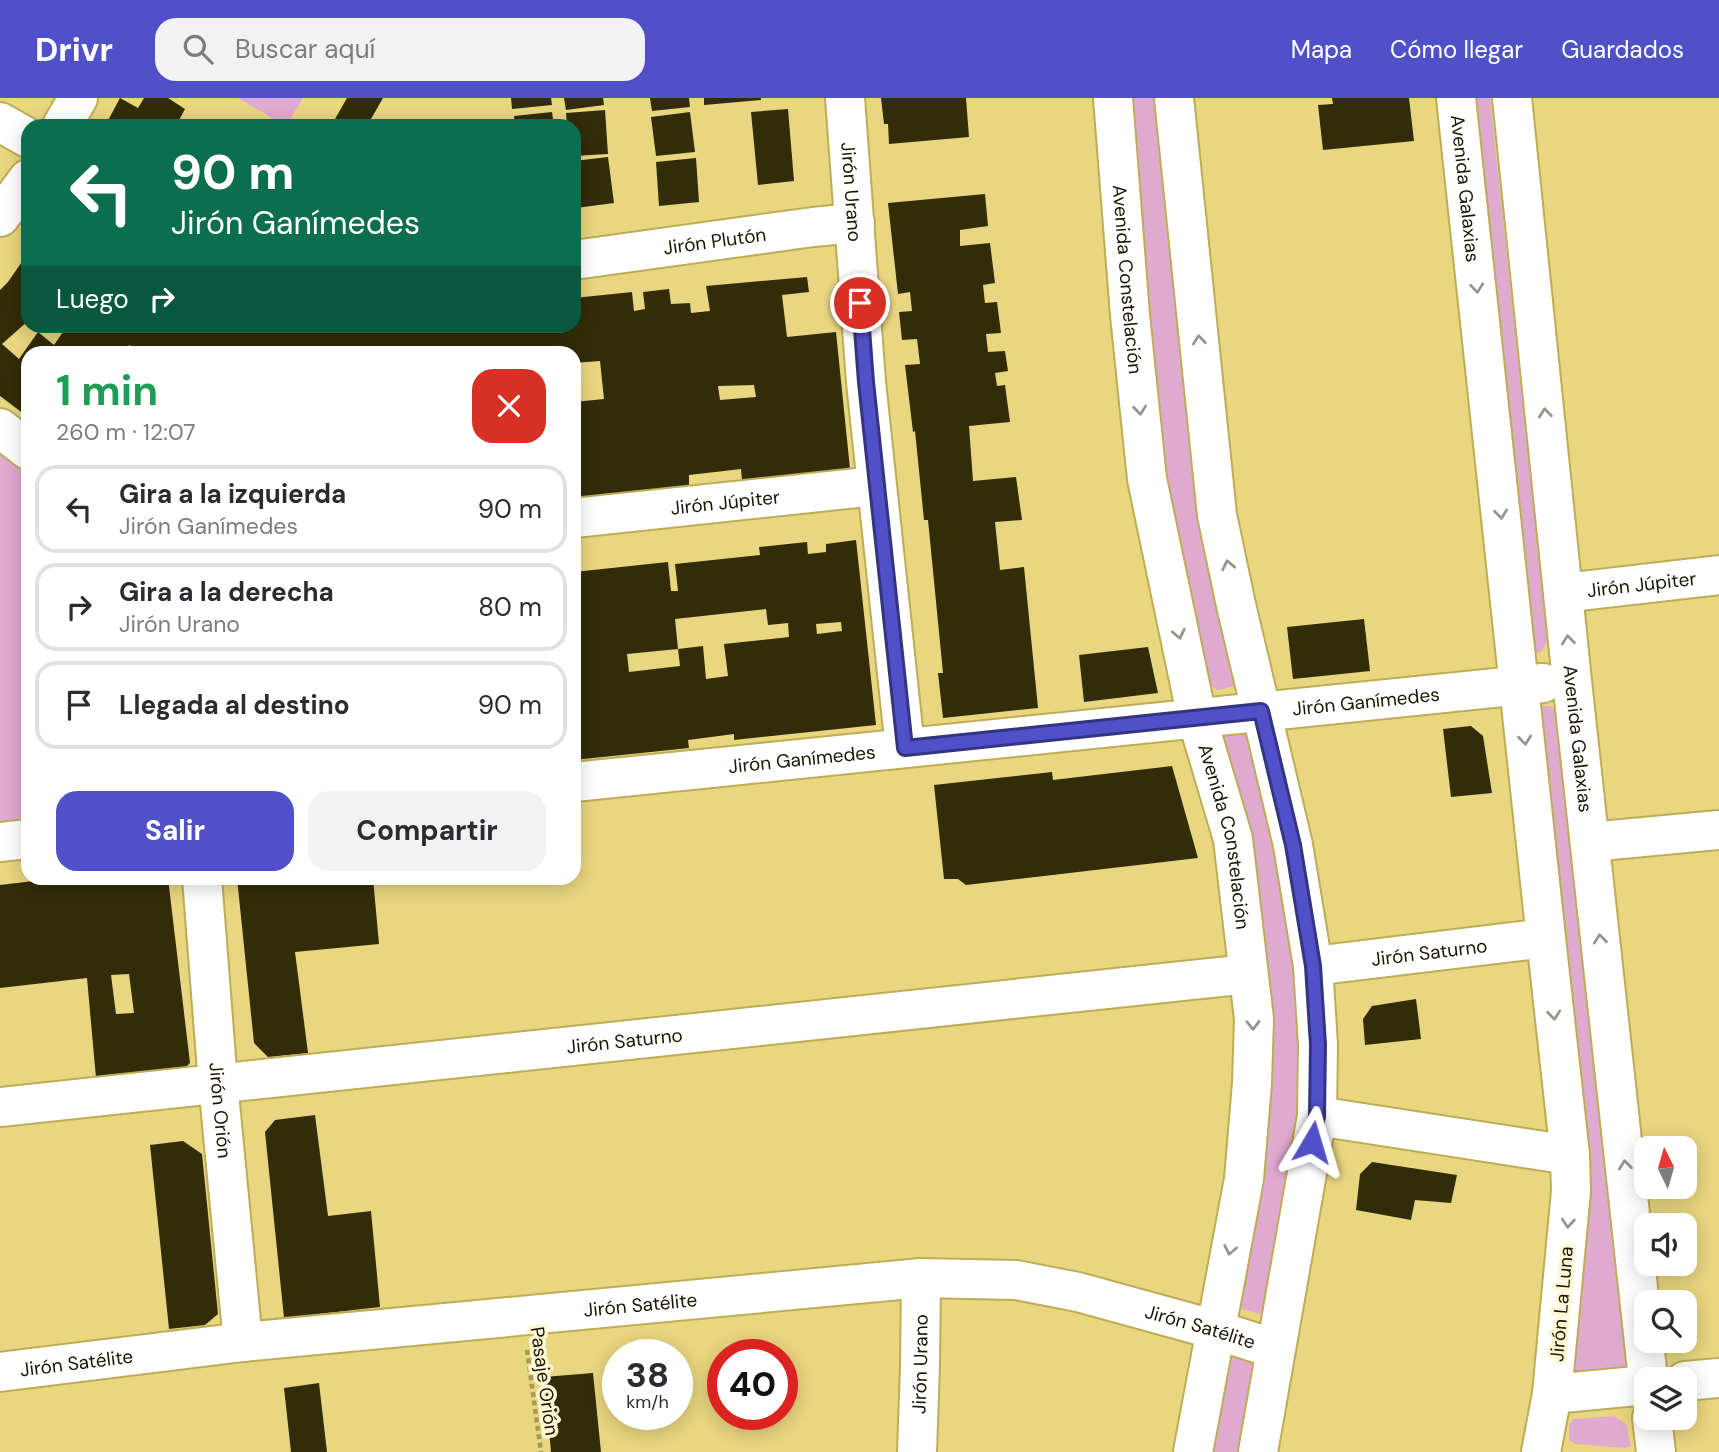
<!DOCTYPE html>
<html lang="es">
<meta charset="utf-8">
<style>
body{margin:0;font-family:"DM Sans",sans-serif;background:#f2f2f3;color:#2b2b33;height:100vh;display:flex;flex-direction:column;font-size:26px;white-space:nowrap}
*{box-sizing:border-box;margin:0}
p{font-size:23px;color:#7c7c81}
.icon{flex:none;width:38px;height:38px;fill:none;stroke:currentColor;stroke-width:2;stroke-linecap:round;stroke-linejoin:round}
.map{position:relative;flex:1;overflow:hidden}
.drawer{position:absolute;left:21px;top:248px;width:560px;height:539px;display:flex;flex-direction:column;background:#fff;border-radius:21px;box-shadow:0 4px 18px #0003}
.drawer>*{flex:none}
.guide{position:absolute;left:21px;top:21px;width:560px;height:214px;border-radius:21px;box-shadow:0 4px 18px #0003;background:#0b6e4f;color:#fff;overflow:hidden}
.needle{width:46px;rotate:355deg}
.fabs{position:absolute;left:1634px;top:1038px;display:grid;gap:14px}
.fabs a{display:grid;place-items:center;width:63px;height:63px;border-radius:14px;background:#fff;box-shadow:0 4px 18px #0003;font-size:35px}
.speed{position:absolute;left:602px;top:1241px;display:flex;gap:14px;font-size:35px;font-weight:700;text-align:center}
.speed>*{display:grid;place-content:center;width:91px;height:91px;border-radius:50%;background:#fff;box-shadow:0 4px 18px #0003;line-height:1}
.speed small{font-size:18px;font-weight:400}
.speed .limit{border:10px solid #d22;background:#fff;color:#111}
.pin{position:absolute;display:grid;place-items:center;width:60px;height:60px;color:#fff;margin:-30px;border:4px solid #fff;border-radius:50%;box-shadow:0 2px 7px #0007}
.me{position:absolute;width:77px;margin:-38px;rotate:7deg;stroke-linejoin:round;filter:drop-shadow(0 0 5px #0008)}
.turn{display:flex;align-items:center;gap:24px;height:147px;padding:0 35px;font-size:32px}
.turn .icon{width:91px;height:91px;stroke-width:2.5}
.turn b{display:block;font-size:49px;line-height:60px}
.then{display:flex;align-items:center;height:66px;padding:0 35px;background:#0003;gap:14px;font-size:26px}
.round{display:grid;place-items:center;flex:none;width:74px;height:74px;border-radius:21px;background:#f2f2f3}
.summary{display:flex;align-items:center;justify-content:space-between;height:119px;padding:0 35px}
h1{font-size:42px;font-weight:700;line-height:52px;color:#1e9e55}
.button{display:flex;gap:14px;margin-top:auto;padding:14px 35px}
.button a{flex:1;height:80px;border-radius:21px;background:#5051c8;color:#fff;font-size:28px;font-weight:700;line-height:80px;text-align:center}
.button a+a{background:#f2f2f3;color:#2b2b33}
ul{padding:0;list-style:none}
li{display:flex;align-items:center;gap:21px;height:88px;margin:0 14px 10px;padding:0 21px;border:4px solid #e1e1e2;border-radius:21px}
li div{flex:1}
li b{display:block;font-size:26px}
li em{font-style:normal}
header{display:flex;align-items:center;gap:42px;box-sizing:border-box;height:98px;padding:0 35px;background:#5051c8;color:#fff}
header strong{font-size:33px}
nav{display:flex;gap:38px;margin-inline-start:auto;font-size:24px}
.search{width:490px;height:63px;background:#f2f2f3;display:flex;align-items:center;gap:18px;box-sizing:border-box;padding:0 24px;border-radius:21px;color:#7c7c81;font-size:26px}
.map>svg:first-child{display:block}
</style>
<header>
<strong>Drivr</strong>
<div class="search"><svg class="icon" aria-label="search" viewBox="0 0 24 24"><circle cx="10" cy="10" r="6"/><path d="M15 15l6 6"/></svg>Buscar aquí</div>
<nav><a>Mapa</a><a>Cómo llegar</a><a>Guardados</a></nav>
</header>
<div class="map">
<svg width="1719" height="1354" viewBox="0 0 1719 1354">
<rect width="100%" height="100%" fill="#e9d680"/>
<g fill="#e0aad0">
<polygon points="238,0 303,0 286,28"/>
<polygon points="1122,0 1162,0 1236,588 1217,592 1205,584 1167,415"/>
<polygon points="1463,0 1490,0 1548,541 1542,553 1531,558"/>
<polygon points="0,348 28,367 28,723 0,736"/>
<polygon points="1535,608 1550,608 1559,616 1616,1141 1626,1268 1615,1281 1571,1284"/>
<polygon points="1250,629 1279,732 1308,992 1274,1206 1261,1216 1241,1211 1235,1200 1258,1080 1222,637"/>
<polygon points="1234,1249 1262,1264 1247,1354 1207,1354 1226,1257"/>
<polygon points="1614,1318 1626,1326 1631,1348 1625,1350 1575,1346 1569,1342 1569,1327 1573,1321"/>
</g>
<g fill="#332c09" fill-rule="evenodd">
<polygon points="120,0 138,10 144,0 168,0 185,11 176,28 105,28"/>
<polygon points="347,0 383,0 367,28 331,28"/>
<polygon points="511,0 551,0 552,7 512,11"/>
<polygon points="564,0 603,0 604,7 566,12"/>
<polygon points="650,0 689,0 690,9 652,13"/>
<polygon points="704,0 761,0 761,2 704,7"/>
<polygon points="881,0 966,0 969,39 889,46 888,26 884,26"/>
<polygon points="1332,0 1409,0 1414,43 1323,52 1318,7 1333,6"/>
<polygon points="788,11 794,83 758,87 751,14"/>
<polygon points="605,12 608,56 574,58 574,28 567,28 566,15"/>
<polygon points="552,14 554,28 515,28 514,18"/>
<polygon points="690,14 695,54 656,58 651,19"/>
<polygon points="608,59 614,105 576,110 574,88 574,63"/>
<polygon points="696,60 699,104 659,108 656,64"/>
<polygon points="985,96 988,128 960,132 960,148 990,145 995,185 983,187 985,205 997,204 1001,235 986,236 988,254 1005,253 1008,273 995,275 997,288 1005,287 1010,324 969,328 973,383 1016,379 1022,422 995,424 1000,472 1024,469 1038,610 943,620 938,575 943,575 928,422 924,422 915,333 913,334 905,267 920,266 917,241 902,242 899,214 912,213 910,194 898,196 888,105"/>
<path d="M28,155V223L2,246L19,261L38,234L54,247L67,228H574V200L632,194L634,213L645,211L643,194L669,191L671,206L690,205L691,215L710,213L706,188L807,179L809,194L782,197L787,239L836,234L850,371L742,382L741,371L689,377V388L574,402V304L604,301L600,263L574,265V256H143L144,254L129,247L124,256H28V319L0,298V192L8,184ZM754,287L756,299L720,302L718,288Z"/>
<path d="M856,442L876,627L734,642V636L688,642L689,650L574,662V474L668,464L671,493H678L675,466L760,457L759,449L807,444L808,456L826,454V446ZM766,511L768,527L788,525L789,539L724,546L728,578L706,581L703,548L678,551L675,521ZM841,524L842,533L817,536L816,526ZM678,551L680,568L629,574L627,556Z"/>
<polygon points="1364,521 1370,573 1293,581 1287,529"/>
<polygon points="1148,549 1158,595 1084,604 1079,557"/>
<polygon points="1471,628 1483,638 1492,695 1451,699 1443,631"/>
<polygon points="1172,668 1198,760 966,787 958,781 944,781 934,687 1052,674 1053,682"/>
<path d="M59,780H168L190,965L182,973L96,980L87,880L0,890V787ZM129,876L134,915L116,916L111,877Z"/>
<polygon points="237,780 373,780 379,846 295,854 308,955 268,959 254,945"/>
<polygon points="1416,901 1421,941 1365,947 1363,921 1372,908"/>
<polygon points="315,1017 328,1118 371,1113 380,1209 284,1220 265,1034 275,1022"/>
<polygon points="183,1043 202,1056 218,1216 205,1227 169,1231 150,1047"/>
<polygon points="1372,1064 1457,1077 1451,1105 1415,1102 1411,1122 1356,1112 1360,1076"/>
<polygon points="593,1275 601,1354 551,1354 544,1279"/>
<polygon points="319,1285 327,1354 291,1354 284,1290"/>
</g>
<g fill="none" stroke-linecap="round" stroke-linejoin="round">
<g stroke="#beac56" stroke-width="42">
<g id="minor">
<path id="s1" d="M845,0L866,284L905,650"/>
<path id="s2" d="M1113,0L1130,217L1147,381L1197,620L1233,741L1254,921L1252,985L1244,1081L1193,1354"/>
<polyline points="1174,0 1217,417 1236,507 1293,747 1313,868 1318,947 1317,1018 1258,1354"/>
<path id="s3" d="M1456,0L1546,840L1570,1057L1571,1093L1552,1296L1541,1354"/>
<path id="s4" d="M1512,0L1572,583L1648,1281"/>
<polyline points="0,24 28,40"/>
<polyline points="62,28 78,0"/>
<polyline points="0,119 28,81"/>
<path id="s5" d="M574,162L813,129L855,125"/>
<polyline points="0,330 28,352"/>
<path id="s6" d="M574,420L876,388"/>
<path id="s7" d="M1563,495L1719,477"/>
<path id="s8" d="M574,684L1543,585"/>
<polyline points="0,744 28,741"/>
<polyline points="1590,744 1719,732"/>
<path id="s9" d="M202,780L218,985L243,1244"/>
<path id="s10" d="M1313,868L1546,840"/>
<path id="s11" d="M0,1009L1248,876"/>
<polyline points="1317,1018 1570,1057"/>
<path id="s12" d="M0,1274L243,1244L921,1180L1016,1182L1078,1194L1216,1232L1275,1251"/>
<polyline points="1685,1283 1719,1280"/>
<polyline points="1552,1296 1647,1287"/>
<polyline points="1652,1320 1656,1354"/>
<path id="s13" d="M917,1354L920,1268L921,1180"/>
</g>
</g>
<polyline stroke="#a79857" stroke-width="4.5" stroke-dasharray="5 3.5" stroke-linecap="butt" points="527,1252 541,1354"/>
<use href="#minor" stroke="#fff" stroke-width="38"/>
</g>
<defs><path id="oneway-chevron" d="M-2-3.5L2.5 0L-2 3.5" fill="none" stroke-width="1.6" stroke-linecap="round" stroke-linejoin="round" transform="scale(1.75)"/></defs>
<g stroke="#98968c">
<use href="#oneway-chevron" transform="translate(1477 190) rotate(84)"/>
<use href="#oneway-chevron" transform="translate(1199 242) rotate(-96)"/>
<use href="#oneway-chevron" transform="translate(1140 312) rotate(84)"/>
<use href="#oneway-chevron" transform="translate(1545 315) rotate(-96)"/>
<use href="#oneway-chevron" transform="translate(1501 416) rotate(84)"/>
<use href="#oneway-chevron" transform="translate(1228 467) rotate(-102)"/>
<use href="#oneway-chevron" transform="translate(1179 536) rotate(78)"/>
<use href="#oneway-chevron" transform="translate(1568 542) rotate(-96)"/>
<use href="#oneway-chevron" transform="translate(1525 642) rotate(84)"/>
<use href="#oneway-chevron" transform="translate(1600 841) rotate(-96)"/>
<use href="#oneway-chevron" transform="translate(1554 917) rotate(84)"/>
<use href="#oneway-chevron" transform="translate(1253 927) rotate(89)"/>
<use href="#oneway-chevron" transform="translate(1625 1067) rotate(-96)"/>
<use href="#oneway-chevron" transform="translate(1568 1125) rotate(95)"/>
<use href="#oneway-chevron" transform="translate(1230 1152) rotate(101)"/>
</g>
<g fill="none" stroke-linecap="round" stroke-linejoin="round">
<g stroke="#343582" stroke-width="18">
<polyline id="route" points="860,205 866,284 905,650 1261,613 1293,747 1313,868 1318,947 1317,1018 1312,1044"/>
</g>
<use href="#route" stroke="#5051c8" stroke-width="12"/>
</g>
<g text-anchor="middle" stroke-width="7" stroke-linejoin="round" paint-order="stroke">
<g font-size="19" fill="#1b1500" stroke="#fef7d6">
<text dy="7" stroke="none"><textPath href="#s3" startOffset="91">Avenida Galaxias</textPath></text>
<text dy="7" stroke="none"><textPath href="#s1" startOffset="94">Jirón Urano</textPath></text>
<text dy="7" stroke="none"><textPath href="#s5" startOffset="142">Jirón Plutón</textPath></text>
<text dy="7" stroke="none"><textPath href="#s2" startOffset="182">Avenida Constelación</textPath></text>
<text dy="7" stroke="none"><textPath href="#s6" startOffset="152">Jirón Júpiter</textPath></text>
<text dy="7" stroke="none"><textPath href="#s7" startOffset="79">Jirón Júpiter</textPath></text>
<text dy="7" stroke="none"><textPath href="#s8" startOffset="796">Jirón Ganímedes</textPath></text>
<text dy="7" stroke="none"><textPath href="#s4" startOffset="644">Avenida Galaxias</textPath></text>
<text dy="7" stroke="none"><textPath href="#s8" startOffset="229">Jirón Ganímedes</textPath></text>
<text dy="7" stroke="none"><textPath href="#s2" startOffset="749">Avenida Constelación</textPath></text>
<text dy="7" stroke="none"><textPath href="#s10" startOffset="117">Jirón Saturno</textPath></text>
<text dy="7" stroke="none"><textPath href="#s11" startOffset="628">Jirón Saturno</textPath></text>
<text dy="7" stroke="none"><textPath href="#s9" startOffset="233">Jirón Orión</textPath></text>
<text dy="7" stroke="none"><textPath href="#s12" startOffset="644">Jirón Satélite</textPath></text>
<text transform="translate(1561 1206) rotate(-85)" y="7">Jirón La Luna</text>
<text dy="7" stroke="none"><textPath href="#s12" startOffset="1211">Jirón Satélite</textPath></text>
<text dy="7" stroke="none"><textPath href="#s12" startOffset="77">Jirón Satélite</textPath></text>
<text dy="7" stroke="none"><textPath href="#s13" startOffset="88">Jirón Urano</textPath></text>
<text transform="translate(545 1283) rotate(82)" y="7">Pasaje Orión</text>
</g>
</g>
</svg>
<div class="fabs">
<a><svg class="needle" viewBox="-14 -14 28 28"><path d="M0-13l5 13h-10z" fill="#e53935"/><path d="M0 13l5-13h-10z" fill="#7c7c81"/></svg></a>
<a><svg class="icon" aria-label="sound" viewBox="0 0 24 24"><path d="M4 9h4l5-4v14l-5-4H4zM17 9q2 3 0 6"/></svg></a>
<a><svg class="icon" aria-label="search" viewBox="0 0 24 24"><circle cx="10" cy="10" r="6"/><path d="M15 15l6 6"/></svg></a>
<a><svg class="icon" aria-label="layers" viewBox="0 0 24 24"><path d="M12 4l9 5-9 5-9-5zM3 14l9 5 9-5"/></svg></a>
</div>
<div class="speed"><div>38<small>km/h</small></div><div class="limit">40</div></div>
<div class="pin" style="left:860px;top:205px;background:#d93025"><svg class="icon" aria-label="arrive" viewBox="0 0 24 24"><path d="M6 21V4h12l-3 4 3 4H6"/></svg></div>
<svg class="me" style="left:1312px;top:1044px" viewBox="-20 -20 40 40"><path d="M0-17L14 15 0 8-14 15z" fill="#5051c8" stroke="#fff" stroke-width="4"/></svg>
<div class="guide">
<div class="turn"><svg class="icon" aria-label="left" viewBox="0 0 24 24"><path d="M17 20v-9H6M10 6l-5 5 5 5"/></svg><div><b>90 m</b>Jirón Ganímedes</div></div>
<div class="then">Luego<svg class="icon" aria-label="right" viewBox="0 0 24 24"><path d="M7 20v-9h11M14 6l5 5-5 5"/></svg></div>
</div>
<section class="drawer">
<div class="summary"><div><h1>1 min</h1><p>260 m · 12:07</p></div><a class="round" style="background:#d93025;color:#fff"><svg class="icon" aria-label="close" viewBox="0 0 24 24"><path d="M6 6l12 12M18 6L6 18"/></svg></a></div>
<ul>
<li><svg class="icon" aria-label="left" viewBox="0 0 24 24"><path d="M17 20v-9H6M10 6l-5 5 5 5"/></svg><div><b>Gira a la izquierda</b><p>Jirón Ganímedes</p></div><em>90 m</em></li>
<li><svg class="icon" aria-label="right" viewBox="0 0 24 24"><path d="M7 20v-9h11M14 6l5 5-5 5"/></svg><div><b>Gira a la derecha</b><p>Jirón Urano</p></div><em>80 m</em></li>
<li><svg class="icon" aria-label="arrive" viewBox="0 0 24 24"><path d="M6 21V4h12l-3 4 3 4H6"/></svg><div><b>Llegada al destino</b></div><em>90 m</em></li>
</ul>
<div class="button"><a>Salir</a><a>Compartir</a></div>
</section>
</div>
